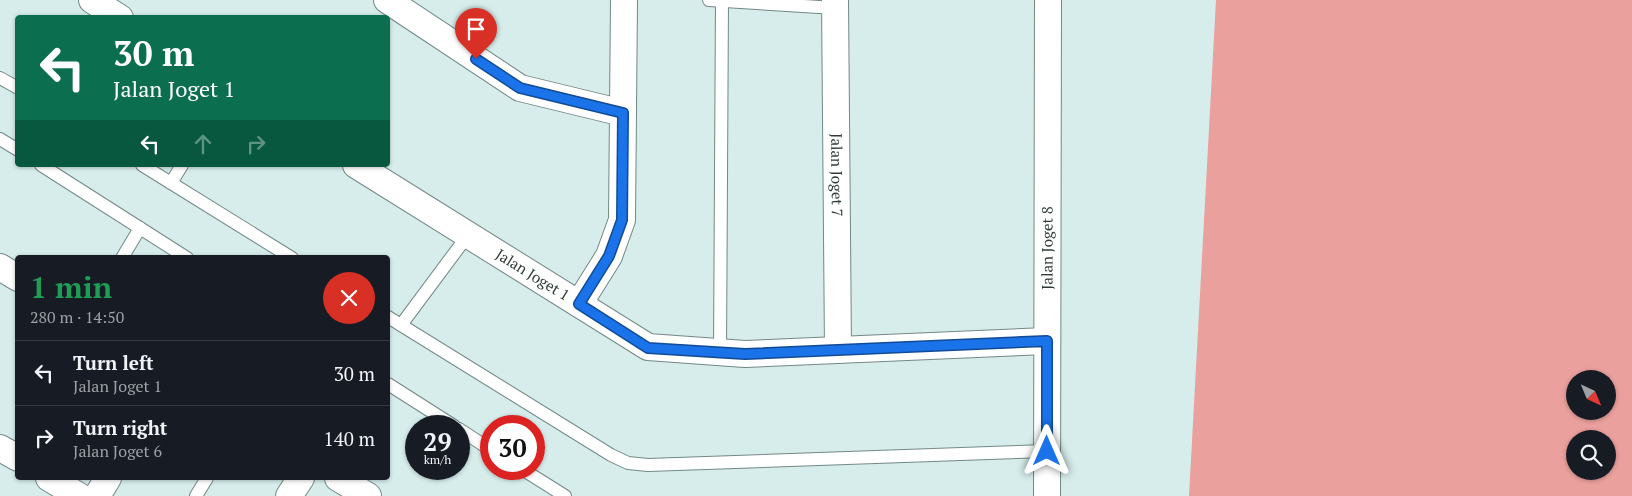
<!DOCTYPE html>
<meta charset="utf-8">
<style>
body{margin:0;font-family:"PT Serif",serif;background:#242831;color:#f1f3f6;height:100vh;display:flex;flex-direction:column;font-size:19px;white-space:nowrap}
*{box-sizing:border-box;margin:0}
p{font-size:16px;color:#9ea1a6}
.icon{flex:none;width:28px;height:28px;fill:none;stroke:currentColor;stroke-width:2;stroke-linecap:round;stroke-linejoin:round}
.map{position:relative;flex:1;overflow:hidden}
.details{position:absolute;left:15px;top:255px;width:375px;height:225px;display:flex;flex-direction:column;background:#171b24;border-radius:5px;box-shadow:0 1px 4px #0004}
.details>*{flex:none}
.hud{position:absolute;left:15px;top:15px;width:375px;height:152px;border-radius:5px;box-shadow:0 1px 4px #0004;background:#0b6e4f;color:#fff;overflow:hidden}
.needle{width:32px;rotate:136deg}
.controls{position:absolute;left:1566px;top:370px;display:grid;gap:10px}
.controls a{display:grid;place-items:center;width:50px;height:50px;border-radius:50%;background:#171b24;box-shadow:0 1px 4px #0004;font-size:25px}
.speed{position:absolute;left:405px;top:415px;display:flex;gap:10px;font-size:25px;font-weight:700;text-align:center}
.speed>*{display:grid;place-content:center;width:65px;height:65px;border-radius:50%;background:#171b24;box-shadow:0 1px 4px #0004;line-height:1}
.speed small{font-size:12px;font-weight:400}
.speed .limit{border:8px solid #d22;background:#fff;color:#111}
.pin{position:absolute;display:grid;place-items:center;width:42px;height:42px;color:#fff;margin:-51px -21px;border-radius:50% 50% 50% 0;rotate:-45deg;box-shadow:0 0 5px #0007}
.pin .icon{rotate:45deg}
.me{position:absolute;width:55px;margin:-28px;rotate:0deg;stroke-linejoin:round;filter:drop-shadow(0 0 4px #0008)}
.turn{display:flex;align-items:center;gap:18px;height:105px;padding:0 15px;font-size:22px}
.turn .icon{width:65px;height:65px;stroke-width:2.5}
.turn b{display:block;font-size:35px;line-height:42px}
.lanes{display:flex;align-items:center;height:48px;padding:0 15px;background:#0003;justify-content:center;gap:25px;direction:ltr}
.lanes .off{opacity:.35}
.round{display:grid;place-items:center;flex:none;width:52px;height:52px;border-radius:26px;background:#242831}
.summary{display:flex;align-items:center;justify-content:space-between;height:85px;padding:0 15px}
h1{font-size:30px;font-weight:800;line-height:38px;color:#1e9e55}
ul{padding:0;list-style:none}
li{display:flex;align-items:center;gap:15px;height:65px;padding:0 15px;border-top:1px solid #363941}
li div{flex:1}
li b{display:block;font-size:19px}
li em{font-style:normal}
.map>svg:first-child{display:block}
</style>
<div class="map">
<svg width="1632" height="496" viewBox="0 0 1632 496">
<rect width="100%" height="100%" fill="#d6edec"/>
<path fill="#eaa09d" fill-rule="evenodd" d="M1216,0H1632V496H1189ZM1575,379H1608V411H1575ZM1575,439H1608V471H1575Z"/>
<g fill="none" stroke-linecap="round" stroke-linejoin="round">
<g stroke="#738887" stroke-width="14">
<g id="lane">
<polyline points="709,0 835,8"/>
<polyline points="0,78 18,88"/>
<polyline points="0,139 18,150"/>
<polyline points="41,165 187,258"/>
<polyline points="142,165 292,258"/>
<polyline points="171,183 182,165"/>
<polyline points="122,258 140,228"/>
<polyline points="388,317 611,455 628,463 648,465 1047,451"/>
<polyline points="401,325 468,235"/>
<polyline points="720,353 722,0"/>
<polyline points="388,384 454,426"/>
<polyline points="459,429 491,450"/>
<polyline points="522,469 565,496"/>
<polyline points="196,496 207,478"/>
</g>
</g>
<g stroke="#738887" stroke-width="28">
<g id="street">
<polyline points="92,0 120,18"/>
<polyline points="387,0 520,88 623,113"/>
<path id="s1" d="M835,0L838,350"/>
<path id="s2" d="M356,165L648,347L745,354L1047,341"/>
<polyline points="0,267 18,278"/>
<polyline points="579,304 609,256 622,220 624,0"/>
<polyline points="0,448 18,458"/>
<polyline points="49,478 79,496"/>
<polyline points="338,478 368,496"/>
<polyline points="97,496 108,478"/>
<polyline points="289,496 301,478"/>
<path id="s3" d="M1047,496L1048,0"/>
</g>
</g>
<use href="#lane" stroke="#fff" stroke-width="12"/>
<use href="#street" stroke="#fff" stroke-width="26"/>
</g>
<g fill="none" stroke-linecap="round" stroke-linejoin="round">
<g stroke="#114b97" stroke-width="12">
<polyline id="route" points="476,59 520,88 623,113 622,220 609,256 579,304 648,348 745,354 1047,341 1047,451"/>
</g>
<use href="#route" stroke="#1a73e8" stroke-width="9"/>
</g>
<g text-anchor="middle" stroke-width="5" stroke-linejoin="round" paint-order="stroke">
<g font-size="15" fill="#313a3a" stroke="#d6edec">
<text dy="5" stroke="none"><textPath href="#s1" startOffset="175">Jalan Joget 7</textPath></text>
<text dy="5" stroke="none"><textPath href="#s3" startOffset="248">Jalan Joget 8</textPath></text>
<text dy="5" stroke="none"><textPath href="#s2" startOffset="208">Jalan Joget 1</textPath></text>
</g>
</g>
</svg>
<div class="controls">
<a><svg class="needle" viewBox="-14 -14 28 28"><path d="M0-13l5 13h-10z" fill="#e53935"/><path d="M0 13l5-13h-10z" fill="#9ea1a6"/></svg></a>
<a><svg class="icon" aria-label="search" viewBox="0 0 24 24"><circle cx="10" cy="10" r="6"/><path d="M15 15l6 6"/></svg></a>
</div>
<div class="speed"><div>29<small>km/h</small></div><div class="limit">30</div></div>
<div class="pin" style="left:476px;top:59px;background:#d93025"><svg class="icon" aria-label="arrive" viewBox="0 0 24 24"><path d="M6 21V4h12l-3 4 3 4H6"/></svg></div>
<svg class="me" style="left:1047px;top:451px" viewBox="-20 -20 40 40"><path d="M0-17L14 15 0 8-14 15z" fill="#1a73e8" stroke="#fff" stroke-width="4"/></svg>
<div class="hud">
<div class="turn"><svg class="icon" aria-label="left" viewBox="0 0 24 24"><path d="M17 20v-9H6M10 6l-5 5 5 5"/></svg><div><b>30 m</b>Jalan Joget 1</div></div>
<div class="lanes"><svg class="icon" aria-label="left" viewBox="0 0 24 24"><path d="M17 20v-9H6M10 6l-5 5 5 5"/></svg><svg class="icon off" aria-label="ahead" viewBox="0 0 24 24"><path d="M12 20V5M6 11l6-6 6 6"/></svg><svg class="icon off" aria-label="right" viewBox="0 0 24 24"><path d="M7 20v-9h11M14 6l5 5-5 5"/></svg></div>
</div>
<section class="details">
<div class="summary"><div><h1>1 min</h1><p>280 m · 14:50</p></div><a class="round" style="background:#d93025;color:#fff"><svg class="icon" aria-label="close" viewBox="0 0 24 24"><path d="M6 6l12 12M18 6L6 18"/></svg></a></div>
<ul>
<li><svg class="icon" aria-label="left" viewBox="0 0 24 24"><path d="M17 20v-9H6M10 6l-5 5 5 5"/></svg><div><b>Turn left</b><p>Jalan Joget 1</p></div><em>30 m</em></li>
<li><svg class="icon" aria-label="right" viewBox="0 0 24 24"><path d="M7 20v-9h11M14 6l5 5-5 5"/></svg><div><b>Turn right</b><p>Jalan Joget 6</p></div><em>140 m</em></li>
</ul>
</section>
</div>
